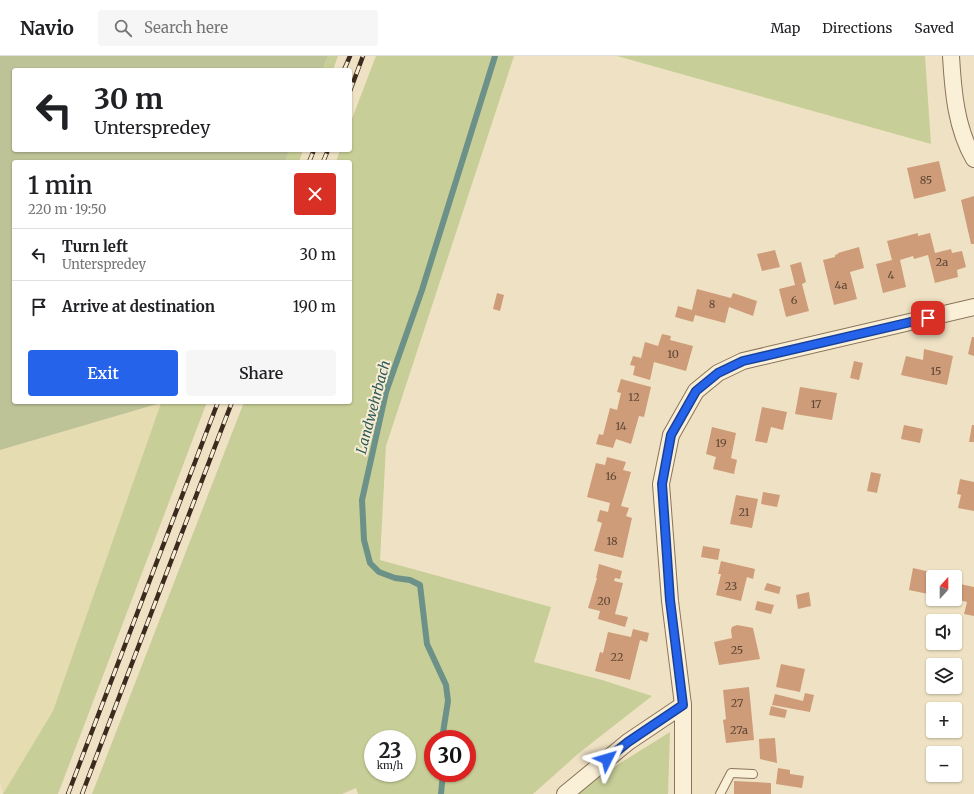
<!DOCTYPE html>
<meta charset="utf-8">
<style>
body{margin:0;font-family:Merriweather,serif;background:#f6f6f6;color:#202124;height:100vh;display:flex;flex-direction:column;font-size:15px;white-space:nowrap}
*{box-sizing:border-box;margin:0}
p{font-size:13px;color:#757577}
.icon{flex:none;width:22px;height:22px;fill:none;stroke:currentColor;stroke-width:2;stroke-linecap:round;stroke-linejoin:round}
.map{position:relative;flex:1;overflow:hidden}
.sheet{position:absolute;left:12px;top:104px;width:340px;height:244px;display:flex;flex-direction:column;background:#fff;border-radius:4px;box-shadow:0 1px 3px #0004}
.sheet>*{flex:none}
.hud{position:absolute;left:12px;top:12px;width:340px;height:84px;border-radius:4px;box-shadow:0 1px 3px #0004;background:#fff;color:#202124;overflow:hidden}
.needle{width:26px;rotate:21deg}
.tools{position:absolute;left:926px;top:514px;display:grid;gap:8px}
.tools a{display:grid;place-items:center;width:36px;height:36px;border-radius:4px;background:#fff;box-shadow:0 1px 3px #0004;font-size:20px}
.speed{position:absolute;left:364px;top:674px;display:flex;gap:8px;font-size:20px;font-weight:700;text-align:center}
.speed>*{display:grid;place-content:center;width:52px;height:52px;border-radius:50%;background:#fff;box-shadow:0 1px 3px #0004;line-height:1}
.speed small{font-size:10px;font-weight:400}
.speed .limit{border:6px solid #d22;background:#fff;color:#111}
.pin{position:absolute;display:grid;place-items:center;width:34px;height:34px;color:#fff;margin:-17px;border-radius:8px;box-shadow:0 2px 6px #0006}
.me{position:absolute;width:44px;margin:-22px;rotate:50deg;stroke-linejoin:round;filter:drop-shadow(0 0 3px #0008)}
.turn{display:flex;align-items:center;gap:14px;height:84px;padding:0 16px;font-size:18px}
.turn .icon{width:52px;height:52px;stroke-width:2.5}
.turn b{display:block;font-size:28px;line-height:34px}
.round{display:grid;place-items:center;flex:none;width:42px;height:42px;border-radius:4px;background:#f6f6f6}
.overview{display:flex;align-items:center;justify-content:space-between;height:68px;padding:0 16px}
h1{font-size:24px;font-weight:600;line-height:30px}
.cta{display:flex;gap:8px;margin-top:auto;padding:8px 16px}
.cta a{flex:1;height:46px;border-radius:4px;background:#2563eb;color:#fff;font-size:16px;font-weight:600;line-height:46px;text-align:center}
.cta a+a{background:#f6f6f6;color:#202124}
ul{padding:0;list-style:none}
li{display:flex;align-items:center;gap:12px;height:52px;padding:0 16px;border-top:1px solid #e0e0e0}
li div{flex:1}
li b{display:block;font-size:15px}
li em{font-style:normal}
header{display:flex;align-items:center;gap:24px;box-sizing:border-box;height:56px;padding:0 20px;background:#fff;border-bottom:1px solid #e0e0e0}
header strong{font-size:19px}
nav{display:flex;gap:22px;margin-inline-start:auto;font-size:14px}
.search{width:280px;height:36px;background:#f6f6f6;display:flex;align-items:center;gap:10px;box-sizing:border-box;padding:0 14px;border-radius:4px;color:#757577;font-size:15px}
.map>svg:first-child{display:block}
</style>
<header>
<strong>Navio</strong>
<div class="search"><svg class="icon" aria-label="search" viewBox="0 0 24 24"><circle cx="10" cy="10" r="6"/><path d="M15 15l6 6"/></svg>Search here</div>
<nav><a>Map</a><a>Directions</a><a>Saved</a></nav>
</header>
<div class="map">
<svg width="974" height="738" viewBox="0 0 974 738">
<rect width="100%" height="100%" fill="#efe2c4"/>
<polygon fill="#e5dcb1" points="161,347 53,655 3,738 0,727 0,394"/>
<g fill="#c8ce97" fill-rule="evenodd">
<polygon points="328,0 338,0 333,14 322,14"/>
<path d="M376,0H514L386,390L380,504L551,551L534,606L602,624L652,640L579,697L533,738H358L356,732L342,738H92L244,346H350V106H336L340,94H350V68ZM373,683H407V717H373ZM433,683H467V717H433Z"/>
<polygon points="617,0 925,0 931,88"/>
<polygon points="289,94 303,94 299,106 285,106"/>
<polygon points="164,346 207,346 58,738 3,738 53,655 161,347"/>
<polygon points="670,676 668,738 578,738 606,716"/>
</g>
<polygon fill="#bdc297" points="0,0 328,0 322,14 14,14 14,94 289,94 285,106 14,106 14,346 164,346 0,394"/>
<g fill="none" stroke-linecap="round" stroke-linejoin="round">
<g stroke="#6c9188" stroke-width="6">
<polyline points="442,683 448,645 446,629 427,588 420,529 410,524 395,522 379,516 370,507 364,484 362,444 386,336 422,234 495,0"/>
<polyline points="441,738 443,717"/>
</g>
</g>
<g fill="#ce9c79">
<polygon points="939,105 946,135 914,143 907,112"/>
<polygon points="974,140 974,188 971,188 961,144"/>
<polygon points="918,177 918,180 930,177 935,197 951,193 952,197 962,195 966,211 957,214 958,221 935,227 928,199 914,203 913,200 900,204 906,231 883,237 876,208 892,204 887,185"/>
<polygon points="859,191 864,212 850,216 857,243 834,249 823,204 835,201 835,199 838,198 838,197"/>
<polygon points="775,194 780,211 762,215 757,198"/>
<polygon points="801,206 806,226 802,228 809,255 786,261 779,233 795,229 790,209"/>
<polygon points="697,233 731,242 733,237 757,245 753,260 729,251 725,267 695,259 693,266 675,261 678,250 692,254"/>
<polygon points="497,237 504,239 500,255 493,253"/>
<polygon points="662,278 671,280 670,284 693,290 686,315 654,306 650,324 633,319 635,310 630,309 633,300 641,302 645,286 658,290"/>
<polygon points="972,281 974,281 974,300 968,298"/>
<polygon points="924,293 953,300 947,329 901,319 906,300 923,304"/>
<polygon points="854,305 863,307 859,324 850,322"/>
<polygon points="621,323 651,331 644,361 639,360 631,388 616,383 613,392 596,388 599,378 603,379 610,352 617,354 621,337 617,336"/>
<polygon points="800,331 837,337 832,364 795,358"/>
<polygon points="762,351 787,356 783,374 771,371 767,387 755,385"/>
<polygon points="904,369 923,373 920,387 901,383"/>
<polygon points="972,369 974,369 974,386 969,386"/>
<polygon points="712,371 736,377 731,402 737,404 734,418 713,413 716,401 706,398"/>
<polygon points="607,401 626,406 623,414 631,416 621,450 629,452 626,460 632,462 623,502 594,495 602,467 597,465 600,454 608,456 610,447 587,441 596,407 605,409"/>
<polygon points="871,416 881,418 877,437 867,435"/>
<polygon points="960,423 974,426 974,455 958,452 961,439 957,438"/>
<polygon points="763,436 780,439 777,451 761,448"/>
<polygon points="736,439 758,443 752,472 730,468"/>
<polygon points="703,490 720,493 718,504 701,501"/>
<polygon points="721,505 755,513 753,523 747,521 741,545 716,539 721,518 718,518"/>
<polygon points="599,508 622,515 620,523 615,522 614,525 623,527 615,558 628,561 625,571 598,563 600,555 588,552 597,522 596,522"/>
<polygon points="913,512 943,519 942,521 933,521 933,539 909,534"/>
<polygon points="767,527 781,531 779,538 764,534"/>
<polygon points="955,527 974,531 974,560 964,558 967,546 955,543"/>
<polygon points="809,536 811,550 798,553 796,539"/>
<polygon points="757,545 774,549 771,558 755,554"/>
<polygon points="737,569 753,572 760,603 719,609 714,586 732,582 731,574 732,571"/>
<polygon points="633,573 649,577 647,586 640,584 630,624 595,615 600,596 603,597 608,576 631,581"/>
<polygon points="781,608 805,613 800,636 776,631"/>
<polygon points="749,631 754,684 726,687 723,664 726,663 723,634"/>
<polygon points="805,637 814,639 810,656 772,649 775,638 803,645"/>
<polygon points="771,650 787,654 785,662 769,659"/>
<polygon points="775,682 777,707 760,703 759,683"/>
<polygon points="778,712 790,714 790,718 804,720 802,732 776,728"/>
<polygon points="734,725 771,727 771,738 734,738"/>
</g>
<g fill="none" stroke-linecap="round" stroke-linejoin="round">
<g stroke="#8a735a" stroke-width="10">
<polyline id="service" points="720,738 731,717 753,718"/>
</g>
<g stroke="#8a735a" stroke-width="18">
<g id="minor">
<path d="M951,0C953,35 956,72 974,103"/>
<polyline points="565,738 628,686 683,649"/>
<polyline points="683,738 683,649 670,545 661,428 671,379 696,335 718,317 743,305 974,251"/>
</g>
</g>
<use href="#service" stroke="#faefd7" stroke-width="8"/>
<use href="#minor" stroke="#faefd7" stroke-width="16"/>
<g stroke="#3a2b1e" stroke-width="4.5">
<g id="rail">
<polyline points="344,14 350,0"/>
<polyline points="350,35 363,0"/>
<polyline points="309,106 314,94"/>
<polyline points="323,106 328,94"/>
<polyline points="68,738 218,346"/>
<polyline points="82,738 232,346"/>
</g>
</g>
<use href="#rail" stroke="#f6ecd4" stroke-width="3" stroke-dasharray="9" stroke-linecap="butt"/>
</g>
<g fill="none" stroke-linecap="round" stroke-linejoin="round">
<g stroke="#184099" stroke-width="10">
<polyline id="route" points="607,703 628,686 683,649 670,544 662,428 671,379 696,335 718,317 743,305 928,262"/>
</g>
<use href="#route" stroke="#2563eb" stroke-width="7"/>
</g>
<g text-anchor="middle" stroke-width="4" stroke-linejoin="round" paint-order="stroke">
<g font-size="11" fill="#5f4735">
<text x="926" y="128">85</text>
<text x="942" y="210">2a</text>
<text x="891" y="223">4</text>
<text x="841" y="233">4a</text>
<text x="794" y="248">6</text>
<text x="712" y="252">8</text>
<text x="673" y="302">10</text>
<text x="936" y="319">15</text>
<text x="634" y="345">12</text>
<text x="816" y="352">17</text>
<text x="621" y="374">14</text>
<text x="721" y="391">19</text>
<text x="611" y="424">16</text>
<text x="744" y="460">21</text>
<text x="612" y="489">18</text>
<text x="731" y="534">23</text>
<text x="604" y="549">20</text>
<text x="737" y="598">25</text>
<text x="617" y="605">22</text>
<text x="737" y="651">27</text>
<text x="739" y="678">27a</text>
</g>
<g font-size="14" font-style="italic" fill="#2d5a57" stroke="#f6ecd4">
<text transform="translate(373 351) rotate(-75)" y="5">Landwehrbach</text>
</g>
</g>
</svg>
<div class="tools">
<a><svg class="needle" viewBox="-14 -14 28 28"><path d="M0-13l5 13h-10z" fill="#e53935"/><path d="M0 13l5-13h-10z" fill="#757577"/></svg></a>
<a><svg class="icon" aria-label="sound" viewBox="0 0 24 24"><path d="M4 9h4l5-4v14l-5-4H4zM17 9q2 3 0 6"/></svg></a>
<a><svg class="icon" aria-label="layers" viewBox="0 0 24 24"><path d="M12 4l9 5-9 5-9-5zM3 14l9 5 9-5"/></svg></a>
<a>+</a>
<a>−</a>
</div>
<div class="speed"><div>23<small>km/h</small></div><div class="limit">30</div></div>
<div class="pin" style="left:928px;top:262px;background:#d93025"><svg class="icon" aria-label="arrive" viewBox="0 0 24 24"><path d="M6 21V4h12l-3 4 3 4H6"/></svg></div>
<svg class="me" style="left:607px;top:703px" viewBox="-20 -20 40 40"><path d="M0-17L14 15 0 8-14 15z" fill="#2563eb" stroke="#fff" stroke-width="4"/></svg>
<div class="hud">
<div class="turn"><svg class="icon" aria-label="left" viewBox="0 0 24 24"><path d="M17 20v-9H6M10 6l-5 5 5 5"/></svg><div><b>30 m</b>Unterspredey</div></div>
</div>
<section class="sheet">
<div class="overview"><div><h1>1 min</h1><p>220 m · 19:50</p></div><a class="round" style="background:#d93025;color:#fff"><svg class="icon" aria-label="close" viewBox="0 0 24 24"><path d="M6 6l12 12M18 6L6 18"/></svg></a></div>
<ul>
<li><svg class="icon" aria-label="left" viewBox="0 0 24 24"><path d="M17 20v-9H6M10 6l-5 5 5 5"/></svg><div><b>Turn left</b><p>Unterspredey</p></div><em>30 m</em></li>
<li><svg class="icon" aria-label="arrive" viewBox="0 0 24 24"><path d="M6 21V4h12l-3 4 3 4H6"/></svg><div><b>Arrive at destination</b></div><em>190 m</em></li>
</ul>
<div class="cta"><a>Exit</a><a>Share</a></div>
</section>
</div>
